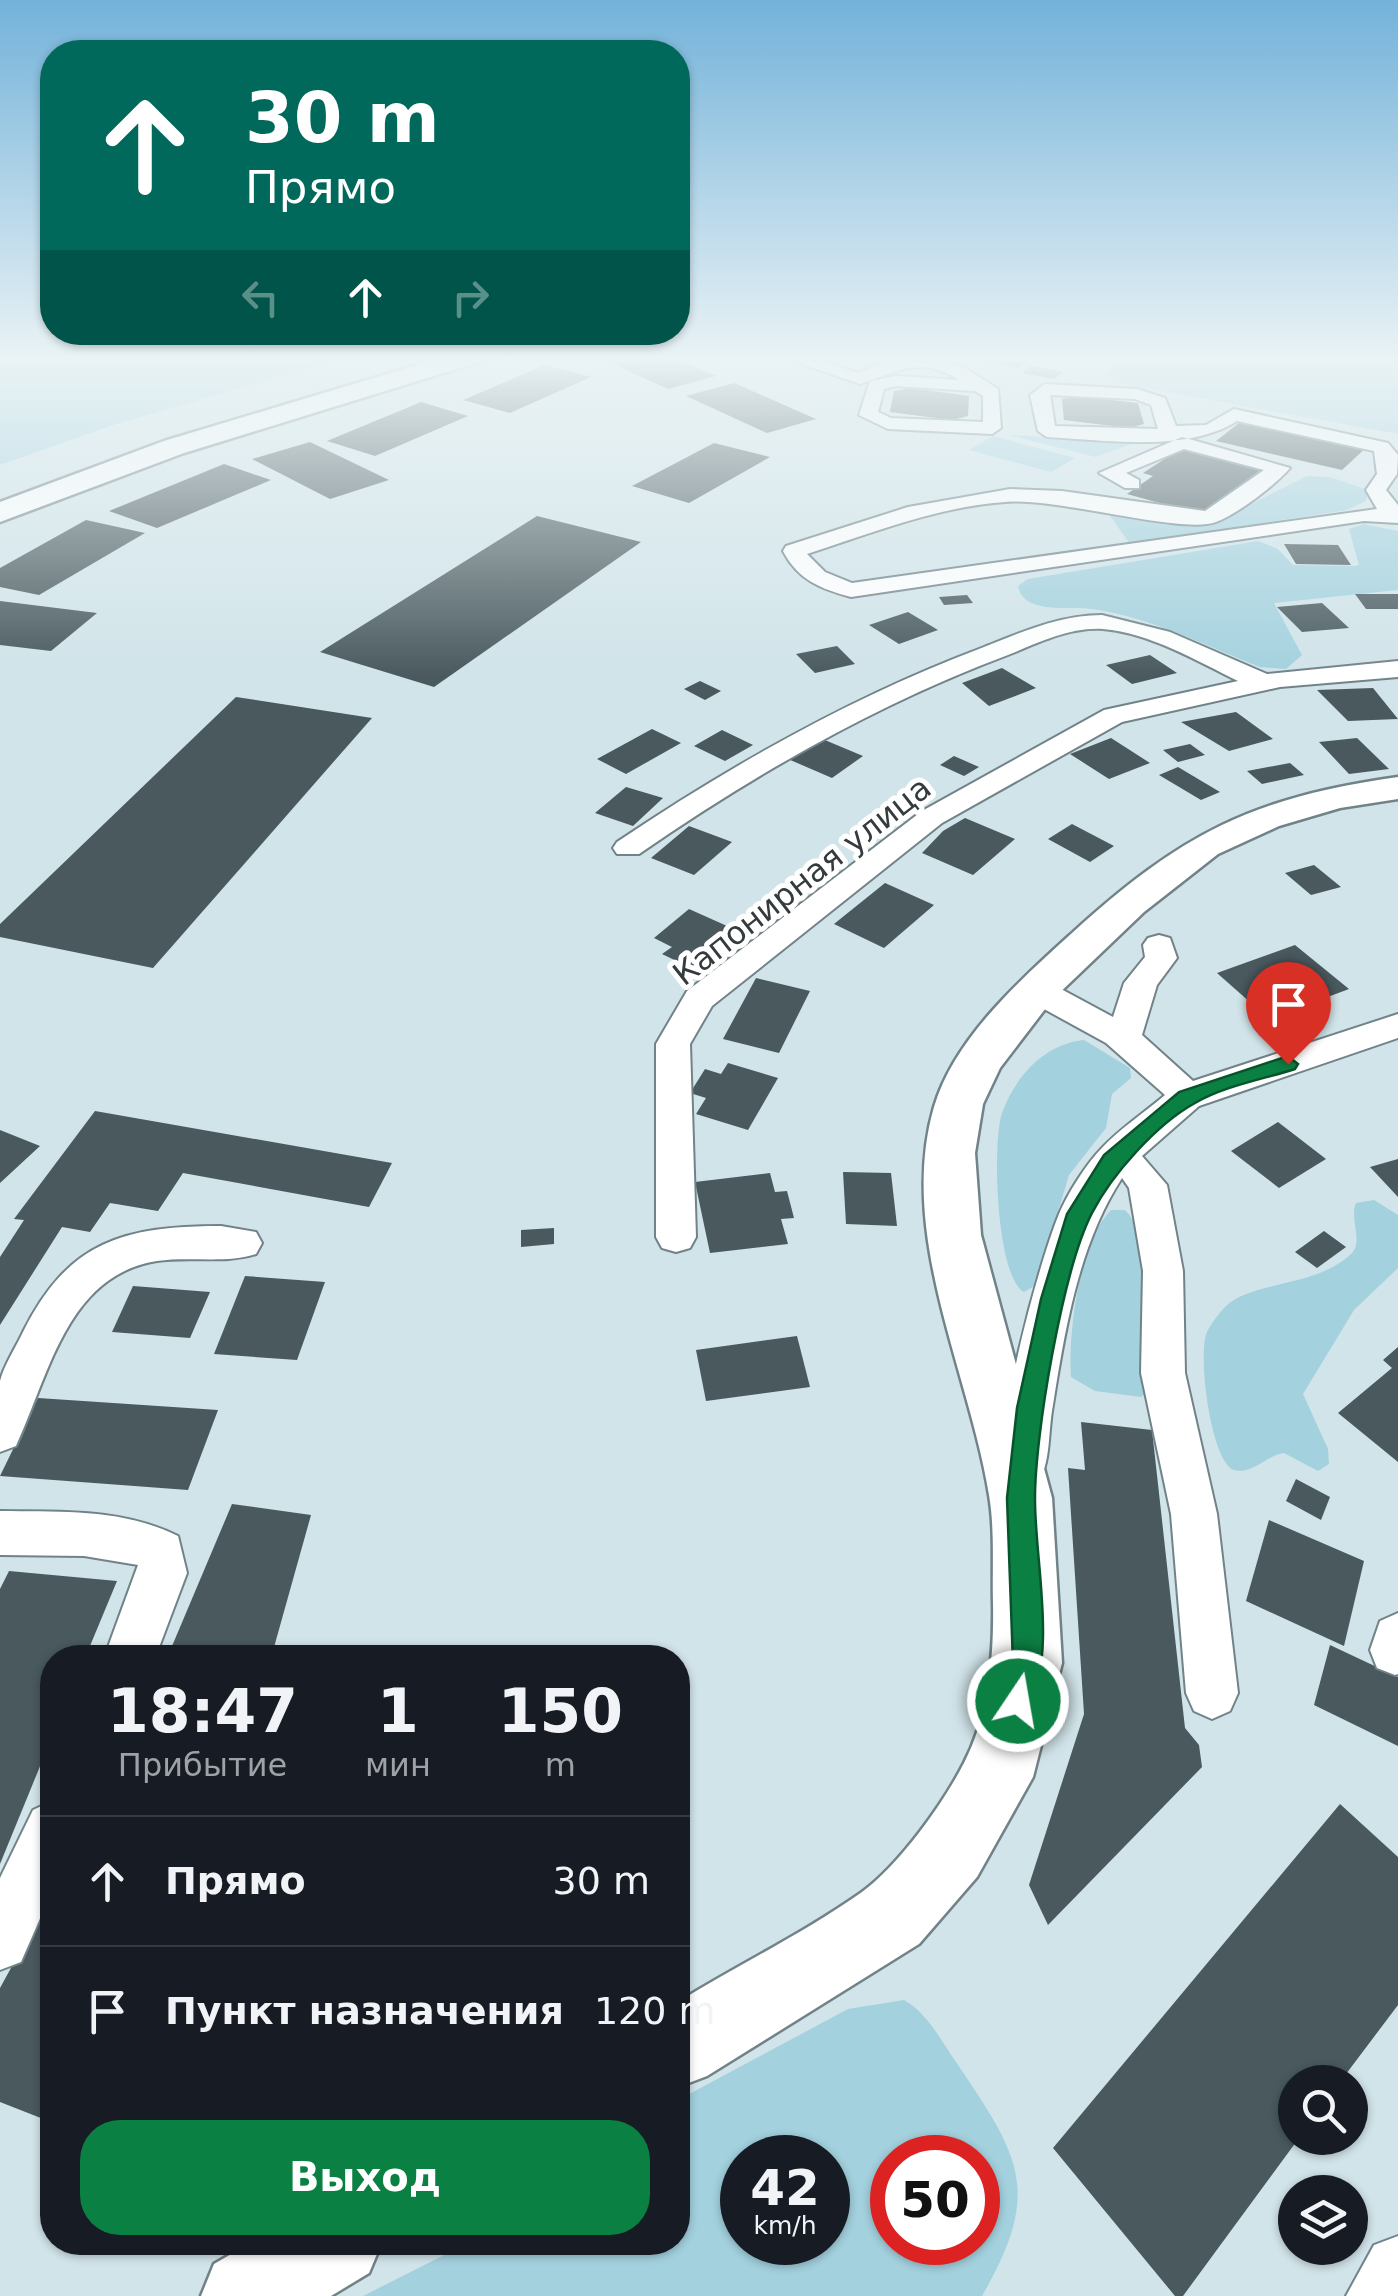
<!DOCTYPE html>
<html lang="ru">
<meta charset="utf-8">
<style>
body{margin:0;font-family:"DejaVu Sans",sans-serif;background:#20242c;color:#f1f3f6;height:100vh;display:flex;flex-direction:column;font-size:38px;white-space:nowrap}
*{box-sizing:border-box;margin:0}
p{font-size:32px;color:#9ea1a6}
.icon{flex:none;width:55px;height:55px;fill:none;stroke:currentColor;stroke-width:2;stroke-linecap:round;stroke-linejoin:round}
.map{position:relative;flex:1;overflow:hidden}
.sheet{position:absolute;left:40px;top:1645px;width:650px;height:610px;display:flex;flex-direction:column;background:#171b24;border-radius:40px;box-shadow:0 2px 8px #0004}
.sheet>*{flex:none}
.guide{position:absolute;left:40px;top:40px;width:650px;height:305px;border-radius:40px;box-shadow:0 2px 8px #0004;background:#00695c;color:#fff;overflow:hidden}
.tools{position:absolute;left:1278px;top:2065px;display:grid;gap:20px}
.tools a{display:grid;place-items:center;width:90px;height:90px;border-radius:50%;background:#171b24;box-shadow:0 2px 8px #0004;font-size:50px}
.speed{position:absolute;left:720px;top:2135px;display:flex;gap:20px;font-size:50px;font-weight:700;text-align:center}
.speed>*{display:grid;place-content:center;width:130px;height:130px;border-radius:50%;background:#171b24;box-shadow:0 2px 8px #0004;line-height:1}
.speed small{font-size:25px;font-weight:400}
.speed .limit{border:15px solid #d22;background:#fff;color:#111}
.pin{position:absolute;display:grid;place-items:center;width:85px;height:85px;color:#fff;margin:-102px -42px;border-radius:50% 50% 50% 0;rotate:-45deg;box-shadow:0 0 10px #0007}
.pin .icon{rotate:45deg}
.me{position:absolute;width:110px;margin:-55px;rotate:12deg;stroke-linejoin:round;filter:drop-shadow(0 0 8px #0008)}
.turn{display:flex;align-items:center;gap:35px;height:210px;padding:0 40px;font-size:45px}
.turn .icon{width:130px;height:130px;stroke-width:2.5}
.turn b{display:block;font-size:70px;line-height:85px}
.lanes{display:flex;align-items:center;height:95px;padding:0 40px;background:#0003;justify-content:center;gap:50px;direction:ltr}
.lanes .off{opacity:.35}
.eta{display:flex;justify-content:space-evenly;align-items:center;height:170px;text-align:center}
.eta b{font-size:60px;font-weight:700;line-height:70px}
.action{display:flex;gap:20px;margin-top:auto;padding:20px 40px}
.action a{flex:1;height:115px;border-radius:40px;background:#0b8043;color:#fff;font-size:40px;font-weight:700;line-height:115px;text-align:center}
ul{padding:0;list-style:none}
li{display:flex;align-items:center;gap:30px;height:130px;padding:0 40px;border-top:2px solid #363941}
li div{flex:1}
li b{display:block;font-size:38px}
li em{font-style:normal}
.map>svg:first-child{display:block}
</style>
<div class="map">
<svg width="1398" height="2296" viewBox="0 0 1398 2296">
<rect width="100%" height="100%" fill="#d1e4e9"/>
<g fill="#a3d1de" fill-rule="evenodd">
<polygon points="0,356 351,356 110,426 0,465"/>
<polygon points="1120,356 1398,356 1398,434 1117,383 1104,376"/>
<polygon points="1009,435 1139,441 1096,457"/>
<polygon points="993,436 1075,458 1051,472 969,450"/>
<polygon points="1307,476 1330,477 1368,490 1366,501 1347,510 1130,544 1108,513 1221,519"/>
<path d="M1364,524L1398,531V590L1274,603L1302,655L1286,669L1260,667C1206,646 1150,617 1092,609C1070,606 1023,615 1018,586L1028,579L1258,541L1278,549L1293,565L1355,566L1359,565L1349,529Z"/>
<path d="M1084,1040L1130,1068L1131,1078L1112,1094L1106,1128L1069,1175L1036,1285L1024,1292C996,1277 992,1142 1002,1113C1015,1077 1044,1044 1084,1040Z"/>
<path d="M1374,1200L1398,1215V1268L1354,1310L1303,1394L1328,1449L1329,1464L1318,1471L1284,1453C1267,1455 1252,1475 1234,1470C1211,1462 1197,1354 1207,1332C1211,1324 1223,1307 1231,1302C1260,1281 1317,1286 1351,1254C1364,1242 1349,1219 1356,1203Z"/>
<path d="M1111,1210H1124C1151,1225 1147,1359 1147,1392L1141,1397L1095,1391L1071,1377C1068,1333 1079,1242 1111,1210Z"/>
<path d="M904,2000C928,2013 943,2044 958,2065C1021,2158 1042,2192 982,2296H363L468,2243L678,2242V2100L848,2009ZM742,2158H828V2242H742ZM892,2158H978V2242H892Z"/>
</g>
<g fill="#49595e">
<polygon points="595,356 669,356 716,376 668,389"/>
<polygon points="995,356 996,356 1026,362 1018,368 986,362"/>
<polygon points="545,365 591,377 510,413 463,400"/>
<polygon points="1031,366 1063,372 1054,379 1022,373"/>
<polygon points="734,383 816,419 767,433 686,396"/>
<polygon points="911,388 969,396 968,416 952,420 890,412 894,391"/>
<polygon points="1078,396 1138,403 1144,424 1129,428 1064,420 1062,399"/>
<polygon points="421,402 468,416 375,456 327,441"/>
<polygon points="1244,419 1368,446 1342,470 1216,441"/>
<polygon points="310,442 389,480 330,499 252,459"/>
<polygon points="714,443 770,457 689,503 632,486"/>
<polygon points="1186,445 1273,467 1207,516 1127,494 1153,476 1143,473"/>
<polygon points="224,464 271,480 157,528 109,511"/>
<polygon points="537,516 641,542 434,687 320,652"/>
<polygon points="86,520 145,533 39,595 0,587 0,568"/>
<polygon points="1284,544 1338,545 1351,565 1296,564"/>
<polygon points="1355,594 1398,594 1398,609 1366,609"/>
<polygon points="967,595 973,603 944,605 939,597"/>
<polygon points="0,601 97,613 51,651 0,645"/>
<polygon points="1322,603 1349,628 1302,632 1277,607"/>
<polygon points="908,612 938,630 899,644 869,625"/>
<polygon points="837,646 855,664 815,673 796,654"/>
<polygon points="1150,655 1177,673 1132,684 1106,665"/>
<polygon points="1002,668 1036,688 989,706 962,683"/>
<polygon points="700,681 721,691 705,700 684,689"/>
<polygon points="1373,688 1398,719 1348,721 1317,690"/>
<polygon points="236,697 372,718 153,968 0,937 0,924"/>
<polygon points="1236,712 1273,739 1229,751 1181,722"/>
<polygon points="652,729 681,743 626,774 597,759"/>
<polygon points="722,730 753,745 725,761 694,746"/>
<polygon points="820,738 863,756 832,778 788,759"/>
<polygon points="1111,738 1150,763 1109,779 1070,754"/>
<polygon points="1357,738 1389,769 1349,774 1319,742"/>
<polygon points="1190,744 1205,755 1178,762 1163,750"/>
<polygon points="954,756 979,767 964,776 940,765"/>
<polygon points="1290,763 1304,775 1262,784 1247,771"/>
<polygon points="1178,767 1220,792 1201,800 1159,775"/>
<polygon points="626,787 663,798 633,826 595,813"/>
<polygon points="965,818 1015,839 973,875 922,853 943,831"/>
<polygon points="1072,824 1114,846 1090,862 1048,839"/>
<polygon points="689,826 732,842 694,875 651,858"/>
<polygon points="1314,865 1341,887 1311,895 1285,873"/>
<polygon points="885,883 934,905 884,948 834,924"/>
<polygon points="689,909 736,930 691,968 662,954 672,947 654,938"/>
<polygon points="1295,945 1349,989 1269,1019 1217,973"/>
<polygon points="756,978 810,991 779,1053 723,1039"/>
<polygon points="728,1063 778,1078 748,1130 696,1114 706,1098 690,1093 705,1069 721,1074"/>
<polygon points="95,1111 392,1163 369,1207 183,1173 158,1211 110,1203 90,1232 62,1227 0,1325 0,1257 24,1220 14,1219"/>
<polygon points="1278,1122 1326,1159 1279,1188 1231,1151"/>
<polygon points="0,1130 40,1146 0,1183"/>
<polygon points="1398,1159 1398,1197 1370,1167"/>
<polygon points="843,1172 891,1173 897,1226 846,1224"/>
<polygon points="770,1173 775,1192 787,1191 794,1218 781,1219 788,1244 710,1253 695,1182"/>
<polygon points="554,1228 554,1244 521,1247 521,1230"/>
<polygon points="1324,1231 1346,1247 1317,1268 1295,1252"/>
<polygon points="245,1276 325,1282 297,1360 214,1354"/>
<polygon points="133,1286 210,1292 190,1338 112,1332"/>
<polygon points="797,1336 810,1387 706,1401 696,1350"/>
<polygon points="1398,1347 1398,1462 1338,1413 1392,1368 1383,1360"/>
<polygon points="38,1398 218,1410 188,1490 0,1476"/>
<polygon points="1081,1422 1152,1430 1185,1728 1199,1745 1202,1767 1048,1925 1029,1885 1084,1714 1068,1468 1085,1470"/>
<polygon points="1296,1479 1330,1497 1321,1520 1286,1501"/>
<polygon points="232,1504 311,1515 271,1658 167,1658"/>
<polygon points="1269,1520 1364,1561 1344,1646 1246,1601"/>
<polygon points="9,1571 117,1581 85,1658 52,1658 52,1737 0,1864 0,1589"/>
<polygon points="1330,1645 1398,1677 1398,1746 1314,1705"/>
<polygon points="1340,1804 1398,1857 1398,2005 1340,2082 1295,2082 1295,2138 1299,2138 1183,2296 1175,2296 1053,2148"/>
<polygon points="52,1893 52,2119 51,2122 0,2102 0,1988"/>
</g>
<g fill="none" stroke-linecap="round" stroke-linejoin="round">
<g stroke="#718388" stroke-width="4">
<g id="minor">
<path d="M779,356H804L858,373L896,357L933,356L965,368L998,389L1001,428L992,434L888,429L859,415L870,381L896,376L959,380C920,355 899,372 860,384ZM896,386L975,391L983,396V422L891,418L878,412L884,389Z"/>
<path d="M1045,384L1137,389L1165,398L1176,426L1206,425L1234,409L1388,443L1398,455L1397,474L1386,490L1398,505V523L1364,521L851,597C821,589 798,580 783,551L786,546L908,507L1010,489L1062,491L1205,511L1264,470L1184,449L1126,473L1139,480V488H1125L1099,473L1182,437L1290,468C1274,486 1239,513 1216,522C1184,535 1056,497 1005,502C936,507 872,533 807,554L825,572L852,583L1377,509L1366,490L1377,474L1374,451L1237,421C1187,453 1105,440 1047,437L1038,431L1030,395ZM1050,395L1135,399L1151,405L1158,429L1055,426Z"/>
<path d="M1102,615L1170,632L1267,674L1398,661V677L1280,687L1122,722L942,823L712,1006L690,1044L696,1237L690,1248L676,1252L662,1248L656,1237V1044L687,991L922,811L1104,710L1238,681C1197,661 1150,633 1103,629C1069,627 1038,643 1008,655C875,705 755,774 639,854H617L613,848L617,842C733,764 853,696 984,647C1022,632 1060,615 1102,615Z"/>
<path d="M1159,935L1170,938L1177,958L1157,985L1142,1035L1193,1081L1398,1014V1038L1199,1106L1142,1156L1167,1185L1183,1271L1185,1373L1217,1514L1238,1693L1230,1711L1212,1719L1194,1711L1186,1693L1171,1514L1141,1373L1143,1271L1129,1188L1122,1178C1079,1244 1065,1328 1053,1405C1048,1431 1051,1457 1040,1480L1024,1486L1008,1480C989,1439 1040,1260 1059,1214C1068,1193 1085,1166 1100,1150C1119,1129 1144,1113 1165,1095L1106,1043L1024,998L1019,990L1024,982H1048L1113,1017L1124,983L1145,957L1143,945L1148,938Z"/>
<path d="M221,1226L256,1232L262,1243L256,1254C226,1264 189,1256 157,1261C67,1275 49,1375 16,1446L0,1452C0,1430 0,1402 0,1381C4,1365 16,1347 23,1332C68,1241 124,1226 221,1226Z"/>
<path d="M0,1511C62,1512 121,1508 178,1536L187,1573L155,1658H104L138,1565L84,1556L0,1555Z"/>
<polygon points="1398,1613 1398,1674 1395,1675 1377,1668 1370,1650 1380,1621"/>
<polygon points="52,1801 52,1891 21,1962 0,1970 0,1878 33,1810"/>
<polygon points="1398,2236 1398,2296 1346,2296 1374,2245"/>
</g>
</g>
<g stroke="#718388" stroke-width="5">
<g id="major">
<path d="M1398,777V799L1340,808L1279,826L1218,854L1144,912L1052,1000L1000,1068L983,1104L975,1153L981,1235L1052,1498L1062,1663L1033,1777L977,1877L919,1944L707,2076L678,2087V2002C738,1965 804,1933 862,1892C899,1865 943,1804 964,1763C989,1715 994,1656 993,1603C992,1568 995,1530 989,1495C969,1371 897,1234 934,1107C954,1039 1020,980 1071,934C1181,834 1250,798 1398,777Z"/>
<polygon points="252,2242 382,2242 369,2273 331,2296 201,2296 214,2264"/>
</g>
</g>
<g stroke="#718388" stroke-width="5">
<polygon id="highway" points="447,356 485,356 482,361 184,453 0,522 0,502 164,441"/>
</g>
<use href="#minor" fill="#fff" fill-rule="evenodd"/>
<use href="#major" fill="#fff" fill-rule="evenodd"/>
<use href="#highway" fill="#fff" fill-rule="evenodd"/>
</g>
<linearGradient id="sky" x2="0" y2="1"><stop stop-color="#73b2da"/><stop offset="0.53" stop-color="#eaf3f5"/><stop offset="1" stop-color="#eaf3f5" stop-opacity="0"/></linearGradient>
<rect width="1398" height="677" fill="url(#sky)"/>
<path fill="#0b8043" stroke="#07532c" stroke-width="2.5" d="M1288,1056L1298,1064L1295,1069C1264,1079 1224,1086 1195,1103C1157,1124 1112,1174 1092,1213C1063,1269 1034,1437 1035,1502C1036,1571 1056,1646 1029,1712L1018,1717L1007,1712L1002,1701L1013,1663L1007,1498L1017,1408L1041,1299L1067,1214L1104,1155L1179,1092Z"/>
<g text-anchor="middle" stroke-width="10" stroke-linejoin="round" paint-order="stroke">
<g font-size="32" fill="#343b3d" stroke="#fff">
<text transform="translate(802 881) rotate(-38)" y="11">Капонирная улица</text>
</g>
</g>
</svg>
<div class="tools">
<a><svg class="icon" aria-label="search" viewBox="0 0 24 24"><circle cx="10" cy="10" r="6"/><path d="M15 15l6 6"/></svg></a>
<a><svg class="icon" aria-label="layers" viewBox="0 0 24 24"><path d="M12 4l9 5-9 5-9-5zM3 14l9 5 9-5"/></svg></a>
</div>
<div class="speed"><div>42<small>km/h</small></div><div class="limit">50</div></div>
<div class="pin" style="left:1288px;top:1064px;background:#d93025"><svg class="icon" aria-label="arrive" viewBox="0 0 24 24"><path d="M6 21V4h12l-3 4 3 4H6"/></svg></div>
<svg class="me" style="left:1018px;top:1701px" viewBox="-20 -20 40 40"><circle r="17" fill="#0b8043" stroke="#fff" stroke-width="3"/><path d="M0-11L8 9 0 5-8 9z" fill="#fff"/></svg>
<div class="guide">
<div class="turn"><svg class="icon" aria-label="ahead" viewBox="0 0 24 24"><path d="M12 20V5M6 11l6-6 6 6"/></svg><div><b>30 m</b>Прямо</div></div>
<div class="lanes"><svg class="icon off" aria-label="left" viewBox="0 0 24 24"><path d="M17 20v-9H6M10 6l-5 5 5 5"/></svg><svg class="icon" aria-label="ahead" viewBox="0 0 24 24"><path d="M12 20V5M6 11l6-6 6 6"/></svg><svg class="icon off" aria-label="right" viewBox="0 0 24 24"><path d="M7 20v-9h11M14 6l5 5-5 5"/></svg></div>
</div>
<section class="sheet">
<div class="eta">
<div><b>18:47</b><p>Прибытие</p></div>
<div><b>1</b><p>мин</p></div>
<div><b>150</b><p>m</p></div>
</div>
<ul>
<li><svg class="icon" aria-label="ahead" viewBox="0 0 24 24"><path d="M12 20V5M6 11l6-6 6 6"/></svg><div><b>Прямо</b></div><em>30 m</em></li>
<li><svg class="icon" aria-label="arrive" viewBox="0 0 24 24"><path d="M6 21V4h12l-3 4 3 4H6"/></svg><div><b>Пункт назначения</b></div><em>120 m</em></li>
</ul>
<div class="action"><a>Выход</a></div>
</section>
</div>
